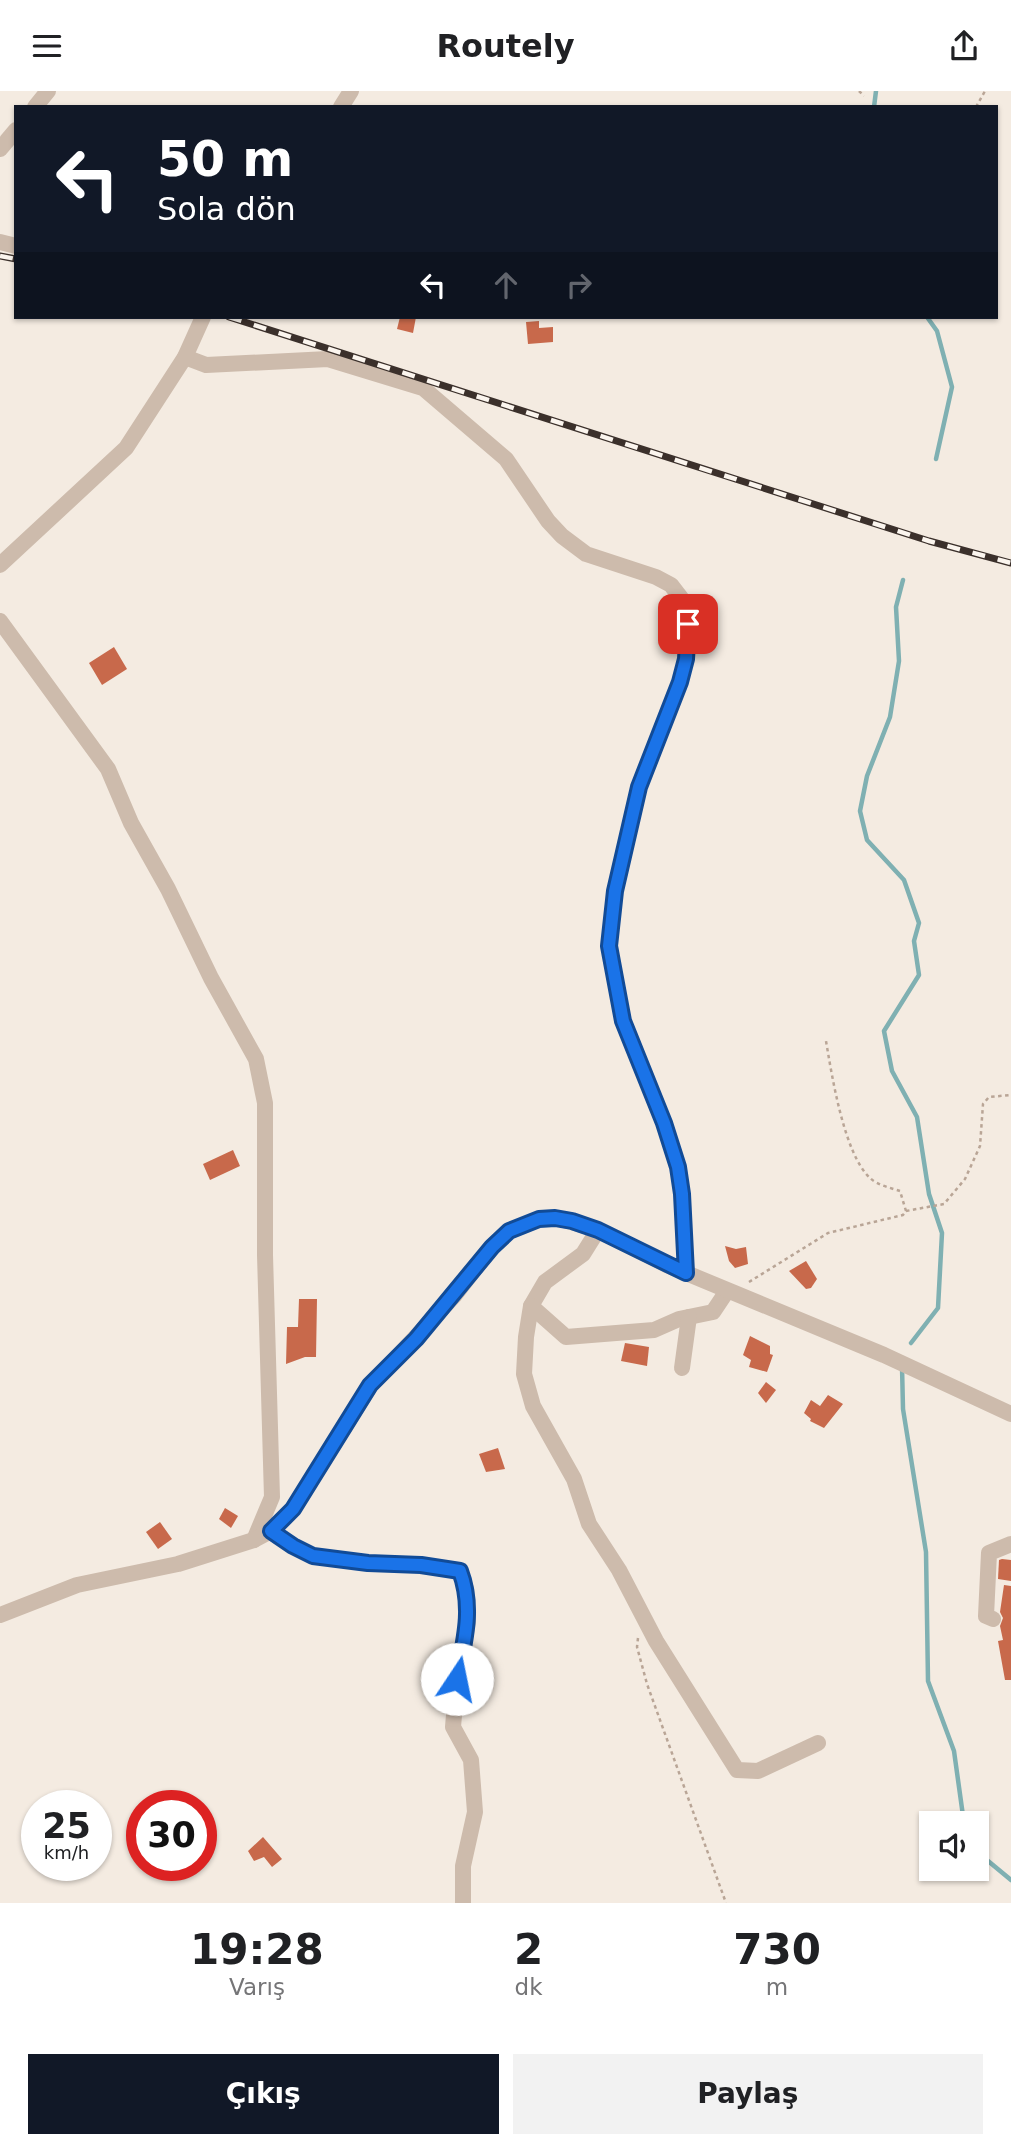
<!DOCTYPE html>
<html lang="tr">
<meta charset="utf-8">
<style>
body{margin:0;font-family:"DejaVu Sans",sans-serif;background:#f2f2f2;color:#202124;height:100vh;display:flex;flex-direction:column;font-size:26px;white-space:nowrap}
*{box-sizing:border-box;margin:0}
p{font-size:23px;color:#757577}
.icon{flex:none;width:38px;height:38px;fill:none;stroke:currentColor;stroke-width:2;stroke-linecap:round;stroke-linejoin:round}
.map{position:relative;height:1812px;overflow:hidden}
.drawer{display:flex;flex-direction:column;background:#fff;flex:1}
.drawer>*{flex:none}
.hud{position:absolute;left:14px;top:14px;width:984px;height:214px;border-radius:0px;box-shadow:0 2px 5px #0004;background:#111827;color:#fff;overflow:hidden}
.tools{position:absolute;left:919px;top:1720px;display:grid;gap:14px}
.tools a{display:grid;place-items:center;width:70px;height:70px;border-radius:0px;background:#fff;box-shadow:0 2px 5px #0004;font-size:35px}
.speed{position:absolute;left:21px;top:1699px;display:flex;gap:14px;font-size:35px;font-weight:700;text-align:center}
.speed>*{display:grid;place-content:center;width:91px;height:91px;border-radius:50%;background:#fff;box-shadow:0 2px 5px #0004;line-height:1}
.speed small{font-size:18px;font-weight:400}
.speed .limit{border:10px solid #d22;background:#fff;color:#111}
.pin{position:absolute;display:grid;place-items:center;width:60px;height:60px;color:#fff;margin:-30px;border-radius:14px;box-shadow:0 4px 10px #0006}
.me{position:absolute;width:77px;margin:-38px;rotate:11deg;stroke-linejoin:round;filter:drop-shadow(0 0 5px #0008)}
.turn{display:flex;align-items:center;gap:24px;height:147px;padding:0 28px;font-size:32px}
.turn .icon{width:91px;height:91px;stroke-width:2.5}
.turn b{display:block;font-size:49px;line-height:60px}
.lanes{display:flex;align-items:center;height:66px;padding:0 28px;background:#0003;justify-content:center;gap:35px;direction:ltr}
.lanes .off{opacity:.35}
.eta{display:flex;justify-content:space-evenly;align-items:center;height:119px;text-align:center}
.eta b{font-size:42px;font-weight:600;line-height:49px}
.action{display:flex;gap:14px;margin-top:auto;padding:14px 28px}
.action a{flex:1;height:80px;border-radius:0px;background:#111827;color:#fff;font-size:28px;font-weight:600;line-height:80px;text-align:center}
.action a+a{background:#f2f2f2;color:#202124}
header{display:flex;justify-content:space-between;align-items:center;height:91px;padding:0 28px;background:#fff;font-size:32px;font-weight:600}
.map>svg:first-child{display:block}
</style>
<header><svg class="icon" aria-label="menu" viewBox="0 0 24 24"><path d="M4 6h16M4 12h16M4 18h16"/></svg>Routely<svg class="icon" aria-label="share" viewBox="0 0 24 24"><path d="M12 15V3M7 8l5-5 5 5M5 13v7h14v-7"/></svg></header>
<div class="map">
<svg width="1011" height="1812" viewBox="0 0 1011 1812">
<rect width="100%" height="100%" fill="#f4ebe1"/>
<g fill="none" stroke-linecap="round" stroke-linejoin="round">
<g stroke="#7fb0b2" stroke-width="4.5">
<polyline points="874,16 876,0"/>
<polyline points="927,226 937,240 952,296 936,368"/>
<polyline points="903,489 896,516 899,570 890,626 867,685 860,720 867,749 904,789 919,832 914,850 919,884 884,940 892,980 917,1026 929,1103 942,1142 938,1217 911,1252"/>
<polyline points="902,1275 903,1318 926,1461 928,1590 954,1660 964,1732"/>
<polyline points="976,1760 1011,1789"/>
</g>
</g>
<g fill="#c8694b">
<polygon points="400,226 416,226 413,242 397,238"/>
<polygon points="539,230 539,237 553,236 553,251 528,253 526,231"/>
<polygon points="114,556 127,578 102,594 89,572"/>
<polygon points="233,1059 240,1075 210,1089 203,1073"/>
<polygon points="725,1155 736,1158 746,1156 748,1173 735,1177 729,1170"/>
<polygon points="806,1170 817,1188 811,1197 806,1198 789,1180"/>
<polygon points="299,1208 317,1208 316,1266 305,1266 286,1273 287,1236 298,1236"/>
<polygon points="750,1245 770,1255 770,1263 773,1264 767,1281 749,1276 751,1269 743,1264"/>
<polygon points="625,1252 649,1256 647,1275 621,1270"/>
<polygon points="766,1291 776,1299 766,1312 758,1302"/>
<polygon points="828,1304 843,1313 824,1337 810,1330 811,1328 804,1322 811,1309 820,1315"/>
<polygon points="498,1357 505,1378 486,1381 479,1363"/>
<polygon points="225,1417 238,1425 231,1437 219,1428"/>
<polygon points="160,1431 172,1448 158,1458 146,1441"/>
<polygon points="1002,1468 1011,1469 1011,1490 998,1488 999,1469"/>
<polygon points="1004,1494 1011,1495 1011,1589 1005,1589 998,1550 1003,1549 1000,1535 1003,1527 1000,1521"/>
<polygon points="263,1746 282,1768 272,1776 264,1766 254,1770 248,1760"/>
</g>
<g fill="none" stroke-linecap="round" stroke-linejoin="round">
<g stroke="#b9a596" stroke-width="2.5" stroke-dasharray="3.5 3.5" stroke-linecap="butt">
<polyline points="859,0 864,5"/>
<polyline points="976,16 985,0"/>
<polyline points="906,1120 944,1113 965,1088 980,1055 983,1013 989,1006 1011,1004"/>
<path d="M749,1191L828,1142L903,1124L906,1120L900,1100C891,1097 877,1094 870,1087C844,1063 832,985 826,950"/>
<polyline points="638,1547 637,1556 647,1593 726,1812"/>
</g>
<g stroke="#cdbbac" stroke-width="16">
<polyline points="35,16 48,0"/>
<polyline points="341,16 351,0"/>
<polyline points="0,58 16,39"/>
<polyline points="0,151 16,155"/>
<polyline points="185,266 206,274 328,268 423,297 506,368 548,430 562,445 586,463 656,486 671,494 681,507 688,533 686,568 680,591 639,696 615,800 609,854 623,930 664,1032 678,1076 682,1103 686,1182"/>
<polyline points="0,474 126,357 185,266 203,226"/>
<polyline points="0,530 108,678 131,732 168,798 211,887 256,968 265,1012 265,1164 272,1406 254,1449"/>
<polyline points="598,1139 583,1163 545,1191 531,1215 526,1246 524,1283 533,1315 574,1388 589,1433 619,1479 656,1550 737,1679 758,1680 818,1652"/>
<polyline points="531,1215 566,1246 654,1239 679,1228 713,1221 727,1200"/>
<polyline points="682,1277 689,1226"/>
<polyline points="271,1440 293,1455 313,1465 368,1472 421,1474 460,1480 466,1498 468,1531 457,1588 453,1636 471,1669 475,1721 463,1775 463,1812"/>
<polyline points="0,1524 77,1494 178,1473 254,1449 271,1440 293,1418 371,1294 454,1205 492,1156 509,1140 539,1128 555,1127 572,1131 598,1139 667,1174 884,1264 1011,1323"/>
<polyline points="993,1528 986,1525 989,1462 1011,1453"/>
</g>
<g stroke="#3b302b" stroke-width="7">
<g id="rail">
<polyline points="0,165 16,168"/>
<polyline points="229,226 929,450 1011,472"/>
</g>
</g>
<use href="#rail" stroke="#fbf5ee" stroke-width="4.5" stroke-dasharray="13" stroke-linecap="butt"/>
</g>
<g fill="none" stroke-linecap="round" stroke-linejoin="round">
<g stroke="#114b97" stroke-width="18">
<path id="route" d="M457,1588C464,1551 474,1517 460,1480L421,1474L368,1472L313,1465L293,1455L271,1440L293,1418L370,1294L416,1248L492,1156L509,1140L539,1128L555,1127L572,1130L598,1139L686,1182L682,1103L678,1076L664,1032L623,930L609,855L615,800L639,696L680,591L686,568L688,533"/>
</g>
<use href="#route" stroke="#1a73e8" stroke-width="12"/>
</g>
</svg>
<div class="tools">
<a><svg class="icon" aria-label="sound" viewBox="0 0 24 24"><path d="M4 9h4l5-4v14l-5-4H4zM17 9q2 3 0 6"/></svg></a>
</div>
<div class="speed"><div>25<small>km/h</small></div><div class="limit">30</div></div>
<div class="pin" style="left:688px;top:533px;background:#d93025"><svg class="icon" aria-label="arrive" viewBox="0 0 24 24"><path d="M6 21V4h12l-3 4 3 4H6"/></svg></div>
<svg class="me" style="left:457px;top:1588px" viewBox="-20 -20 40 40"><circle r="19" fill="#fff"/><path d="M0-13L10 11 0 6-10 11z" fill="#1a73e8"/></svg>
<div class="hud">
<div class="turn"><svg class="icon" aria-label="left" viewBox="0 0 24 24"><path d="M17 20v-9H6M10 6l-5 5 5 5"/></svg><div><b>50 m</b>Sola dön</div></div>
<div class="lanes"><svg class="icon" aria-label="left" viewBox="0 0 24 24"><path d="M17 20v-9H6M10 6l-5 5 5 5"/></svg><svg class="icon off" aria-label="ahead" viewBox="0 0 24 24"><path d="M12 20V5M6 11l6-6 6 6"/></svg><svg class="icon off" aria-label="right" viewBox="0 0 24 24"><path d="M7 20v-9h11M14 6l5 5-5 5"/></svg></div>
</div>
</div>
<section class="drawer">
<div class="eta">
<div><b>19:28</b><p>Varış</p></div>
<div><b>2</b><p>dk</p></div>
<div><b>730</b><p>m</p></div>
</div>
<div class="action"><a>Çıkış</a><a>Paylaş</a></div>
</section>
